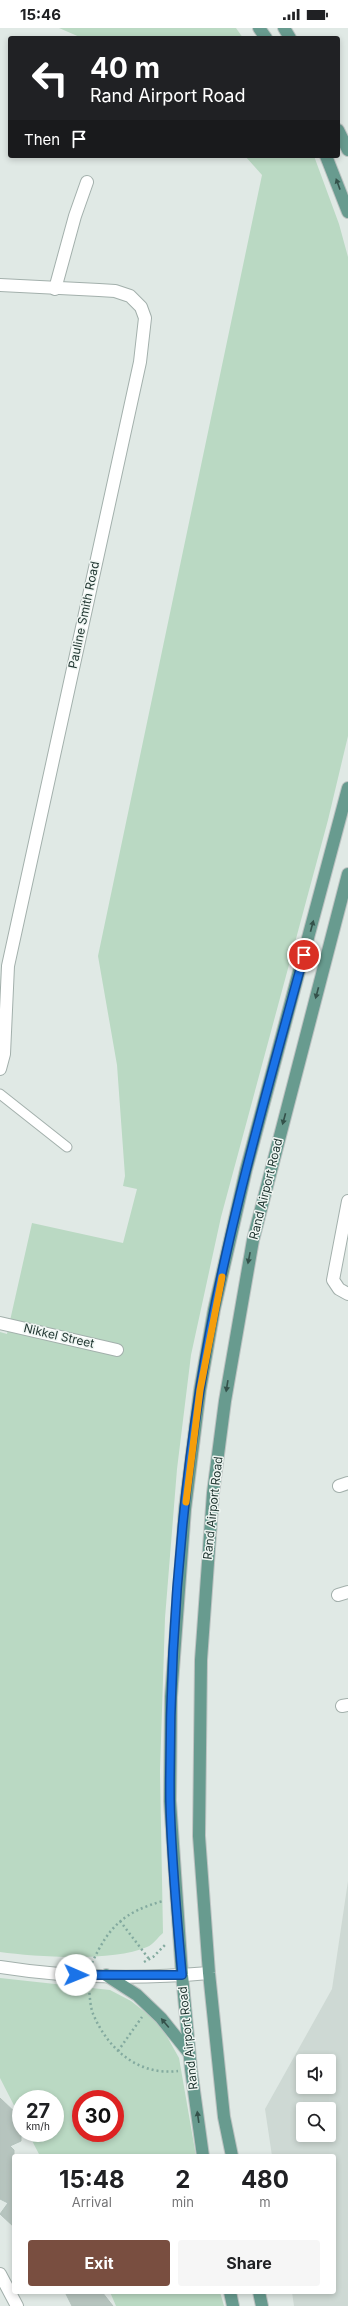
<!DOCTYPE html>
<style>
body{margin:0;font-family:Inter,sans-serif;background:#f6f6f6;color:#202124;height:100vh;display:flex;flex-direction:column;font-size:15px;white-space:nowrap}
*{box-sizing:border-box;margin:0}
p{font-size:13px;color:#757577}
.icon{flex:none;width:22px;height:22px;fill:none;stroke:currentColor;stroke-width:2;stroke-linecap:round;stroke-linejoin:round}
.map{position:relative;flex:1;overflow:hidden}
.panel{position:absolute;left:12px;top:2126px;width:324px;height:140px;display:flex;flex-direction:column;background:#fff;border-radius:4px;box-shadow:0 2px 6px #0003}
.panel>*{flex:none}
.top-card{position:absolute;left:8px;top:8px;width:332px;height:122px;border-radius:4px;box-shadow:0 2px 6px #0003;background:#202124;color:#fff;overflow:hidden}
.tools{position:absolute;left:296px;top:2026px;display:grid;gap:8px}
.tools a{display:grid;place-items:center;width:40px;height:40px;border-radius:4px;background:#fff;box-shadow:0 2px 6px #0003;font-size:20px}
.speed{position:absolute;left:12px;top:2062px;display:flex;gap:8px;font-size:20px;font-weight:700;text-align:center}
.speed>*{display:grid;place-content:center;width:52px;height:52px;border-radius:50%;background:#fff;box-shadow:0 2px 6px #0003;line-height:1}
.speed small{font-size:10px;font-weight:400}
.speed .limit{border:6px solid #d22;background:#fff;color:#111}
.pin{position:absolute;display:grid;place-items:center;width:34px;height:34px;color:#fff;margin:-17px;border:2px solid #fff;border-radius:50%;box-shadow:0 1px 4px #0007}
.me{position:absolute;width:44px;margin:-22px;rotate:91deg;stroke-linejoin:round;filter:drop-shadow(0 0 3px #0008)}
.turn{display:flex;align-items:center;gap:14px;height:84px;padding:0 16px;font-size:18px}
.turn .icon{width:52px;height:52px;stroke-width:2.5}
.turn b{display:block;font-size:28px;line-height:34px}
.then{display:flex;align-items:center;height:38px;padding:0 16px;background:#0003;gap:8px;font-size:15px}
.eta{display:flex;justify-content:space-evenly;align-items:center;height:68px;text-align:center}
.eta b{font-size:24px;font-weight:700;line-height:28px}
.primary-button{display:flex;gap:8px;margin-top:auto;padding:8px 16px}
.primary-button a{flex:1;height:46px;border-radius:4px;background:#794e40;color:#fff;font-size:16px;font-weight:700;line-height:46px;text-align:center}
.primary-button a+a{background:#f6f6f6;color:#202124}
.status{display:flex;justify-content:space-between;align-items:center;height:28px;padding:0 20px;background:#fff;direction:ltr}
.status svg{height:11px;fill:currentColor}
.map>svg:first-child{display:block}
</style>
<div class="status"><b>15:46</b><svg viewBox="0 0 49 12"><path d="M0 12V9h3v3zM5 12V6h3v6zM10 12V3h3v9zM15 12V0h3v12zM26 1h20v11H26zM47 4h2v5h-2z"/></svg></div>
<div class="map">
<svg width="348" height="2278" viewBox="0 0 348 2278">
<rect width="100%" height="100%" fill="#e0e9e5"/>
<path fill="#ced9d4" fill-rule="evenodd" d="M348,1853V2278H294L292,2264H334V2128H272L265,2081L332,1961ZM303,2033H329V2059H303ZM303,2081H329V2107H303Z"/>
<g fill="#bad9c3" fill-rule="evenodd">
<polygon points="59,0 236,0 243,10 82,10"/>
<path d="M245,128H314L339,196L348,229V708L328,792L221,1189L191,1327L177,1441L165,1590L160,1743L163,1905C158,1909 153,1917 147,1919C113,1934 37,1929 0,1924V1304L7,1306L32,1195L123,1215L137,1161L123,1158L125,1148L117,1037L98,928L262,147Z"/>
<path d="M0,1950L110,1962L131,1973L160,1996L179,2030L196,2128H40L28,2105H55V2071H21V2091L0,2050ZM81,2071H115V2105H81Z"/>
<polygon points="110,2264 220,2264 224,2278 116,2278"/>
</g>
<g fill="#b6c4be" stroke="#b3c2bc">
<polygon points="0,2070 21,2090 21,2113 10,2118 14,2122 14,2199 0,2186 8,2175 0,2171"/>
<polygon points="65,2264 102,2264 113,2278 72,2278"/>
</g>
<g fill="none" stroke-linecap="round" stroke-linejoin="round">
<g stroke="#a3b0ac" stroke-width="11">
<polyline id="service" points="0,1066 67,1119"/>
</g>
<g stroke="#a3b0ac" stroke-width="14">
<g id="minor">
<polyline points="0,257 99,262 115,263 130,268 141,279 145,290 140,334 8,938 4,1026 0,1041"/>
<polyline points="55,261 75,188 87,154"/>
<polyline points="348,1173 333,1252 339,1261 348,1266"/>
<polyline points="0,1295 117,1322"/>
<polyline points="339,1458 348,1455"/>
<polyline points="338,1567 348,1564"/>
<polyline points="342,1678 348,1677"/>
<path d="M0,1939C68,1950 140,1951 209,1945"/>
<polyline points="0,2246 17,2278"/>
</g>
</g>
<g stroke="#bdc3c2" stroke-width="14">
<g id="primary">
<polyline points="259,0 266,10"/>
<polyline points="284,0 290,10"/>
<polyline points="338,102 348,122"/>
<polyline points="326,128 348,184"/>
<polyline points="106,1947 137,1967 161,1990 189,2025"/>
<polyline points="203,2128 191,2041 182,1947 170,1773 171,1669 185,1481 200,1362 214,1282 246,1142 348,760"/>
<polyline points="232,2128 224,2089 209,1945 199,1808 201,1632 213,1465 225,1373 253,1212 348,846"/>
<polyline points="230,2264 233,2278"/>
<polyline points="259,2264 262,2278"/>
</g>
</g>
<g stroke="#83aa9f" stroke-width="2.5" stroke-dasharray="2 3" stroke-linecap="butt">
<polyline points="120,1893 149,1931"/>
<polyline points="144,1934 153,1929 166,1916"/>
<path d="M92,1935C109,1898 124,1884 163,1873"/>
<path d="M89,1960C90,1969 90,1980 94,1988C109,2022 139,2048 178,2043"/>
<polyline points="118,2023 142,1989"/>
</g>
<use href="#service" stroke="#fff" stroke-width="9"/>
<use href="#minor" stroke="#fff" stroke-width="12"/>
<use href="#primary" stroke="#689b8f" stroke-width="12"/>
</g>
<defs><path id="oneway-solid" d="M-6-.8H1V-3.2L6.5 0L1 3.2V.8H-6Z"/></defs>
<g fill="#34514a">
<use href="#oneway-solid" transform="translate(338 156) rotate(-110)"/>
<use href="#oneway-solid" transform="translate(312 898) rotate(-75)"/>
<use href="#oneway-solid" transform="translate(317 965) rotate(105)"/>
<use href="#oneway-solid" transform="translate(284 1091) rotate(105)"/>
<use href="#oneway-solid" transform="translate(249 1230) rotate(101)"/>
<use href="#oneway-solid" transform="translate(227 1358) rotate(99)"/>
<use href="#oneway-solid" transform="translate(165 1995) rotate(-130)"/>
<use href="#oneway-solid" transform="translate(198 2089) rotate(-98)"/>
</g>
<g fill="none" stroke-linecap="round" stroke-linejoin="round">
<g stroke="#114b97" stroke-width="10">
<path id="route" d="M76,1947H182C177,1888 171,1829 170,1771C169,1634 179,1496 200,1361C223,1215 265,1070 304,927"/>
</g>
<use href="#route" stroke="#1a73e8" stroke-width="7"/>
<polyline stroke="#f59e0b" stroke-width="7" points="186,1474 200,1362 222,1249"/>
</g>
<g text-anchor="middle" stroke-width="3" stroke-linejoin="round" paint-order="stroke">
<g font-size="12" fill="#223833" stroke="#f0f6f3">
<text transform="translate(84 587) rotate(-78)" y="4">Pauline Smith Road</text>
<text transform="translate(266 1161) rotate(-76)" y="4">Rand Airport Road</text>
<text transform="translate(59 1308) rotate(13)" y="4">Nikkel Street</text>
<text transform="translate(213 1480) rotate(-84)" y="4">Rand Airport Road</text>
<text transform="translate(188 2010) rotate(-96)" y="4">Rand Airport Road</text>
</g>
</g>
</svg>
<div class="tools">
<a><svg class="icon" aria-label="sound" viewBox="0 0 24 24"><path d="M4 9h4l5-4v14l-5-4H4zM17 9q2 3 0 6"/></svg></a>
<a><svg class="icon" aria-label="search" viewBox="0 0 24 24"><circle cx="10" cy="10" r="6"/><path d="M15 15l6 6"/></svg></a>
</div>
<div class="speed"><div>27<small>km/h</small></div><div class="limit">30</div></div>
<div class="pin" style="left:304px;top:927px;background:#d93025"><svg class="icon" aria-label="arrive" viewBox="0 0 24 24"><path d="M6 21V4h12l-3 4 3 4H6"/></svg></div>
<svg class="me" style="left:76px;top:1947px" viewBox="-20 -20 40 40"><circle r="19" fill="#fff"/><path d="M0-13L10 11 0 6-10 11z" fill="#1a73e8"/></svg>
<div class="top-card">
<div class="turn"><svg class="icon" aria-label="left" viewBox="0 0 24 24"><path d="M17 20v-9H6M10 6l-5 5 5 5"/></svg><div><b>40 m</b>Rand Airport Road</div></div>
<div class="then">Then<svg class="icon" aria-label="arrive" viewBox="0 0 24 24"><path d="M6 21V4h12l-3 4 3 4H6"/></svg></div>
</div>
<section class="panel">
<div class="eta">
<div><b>15:48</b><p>Arrival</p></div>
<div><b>2</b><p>min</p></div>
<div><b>480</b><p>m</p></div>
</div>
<div class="primary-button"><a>Exit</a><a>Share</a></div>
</section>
</div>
